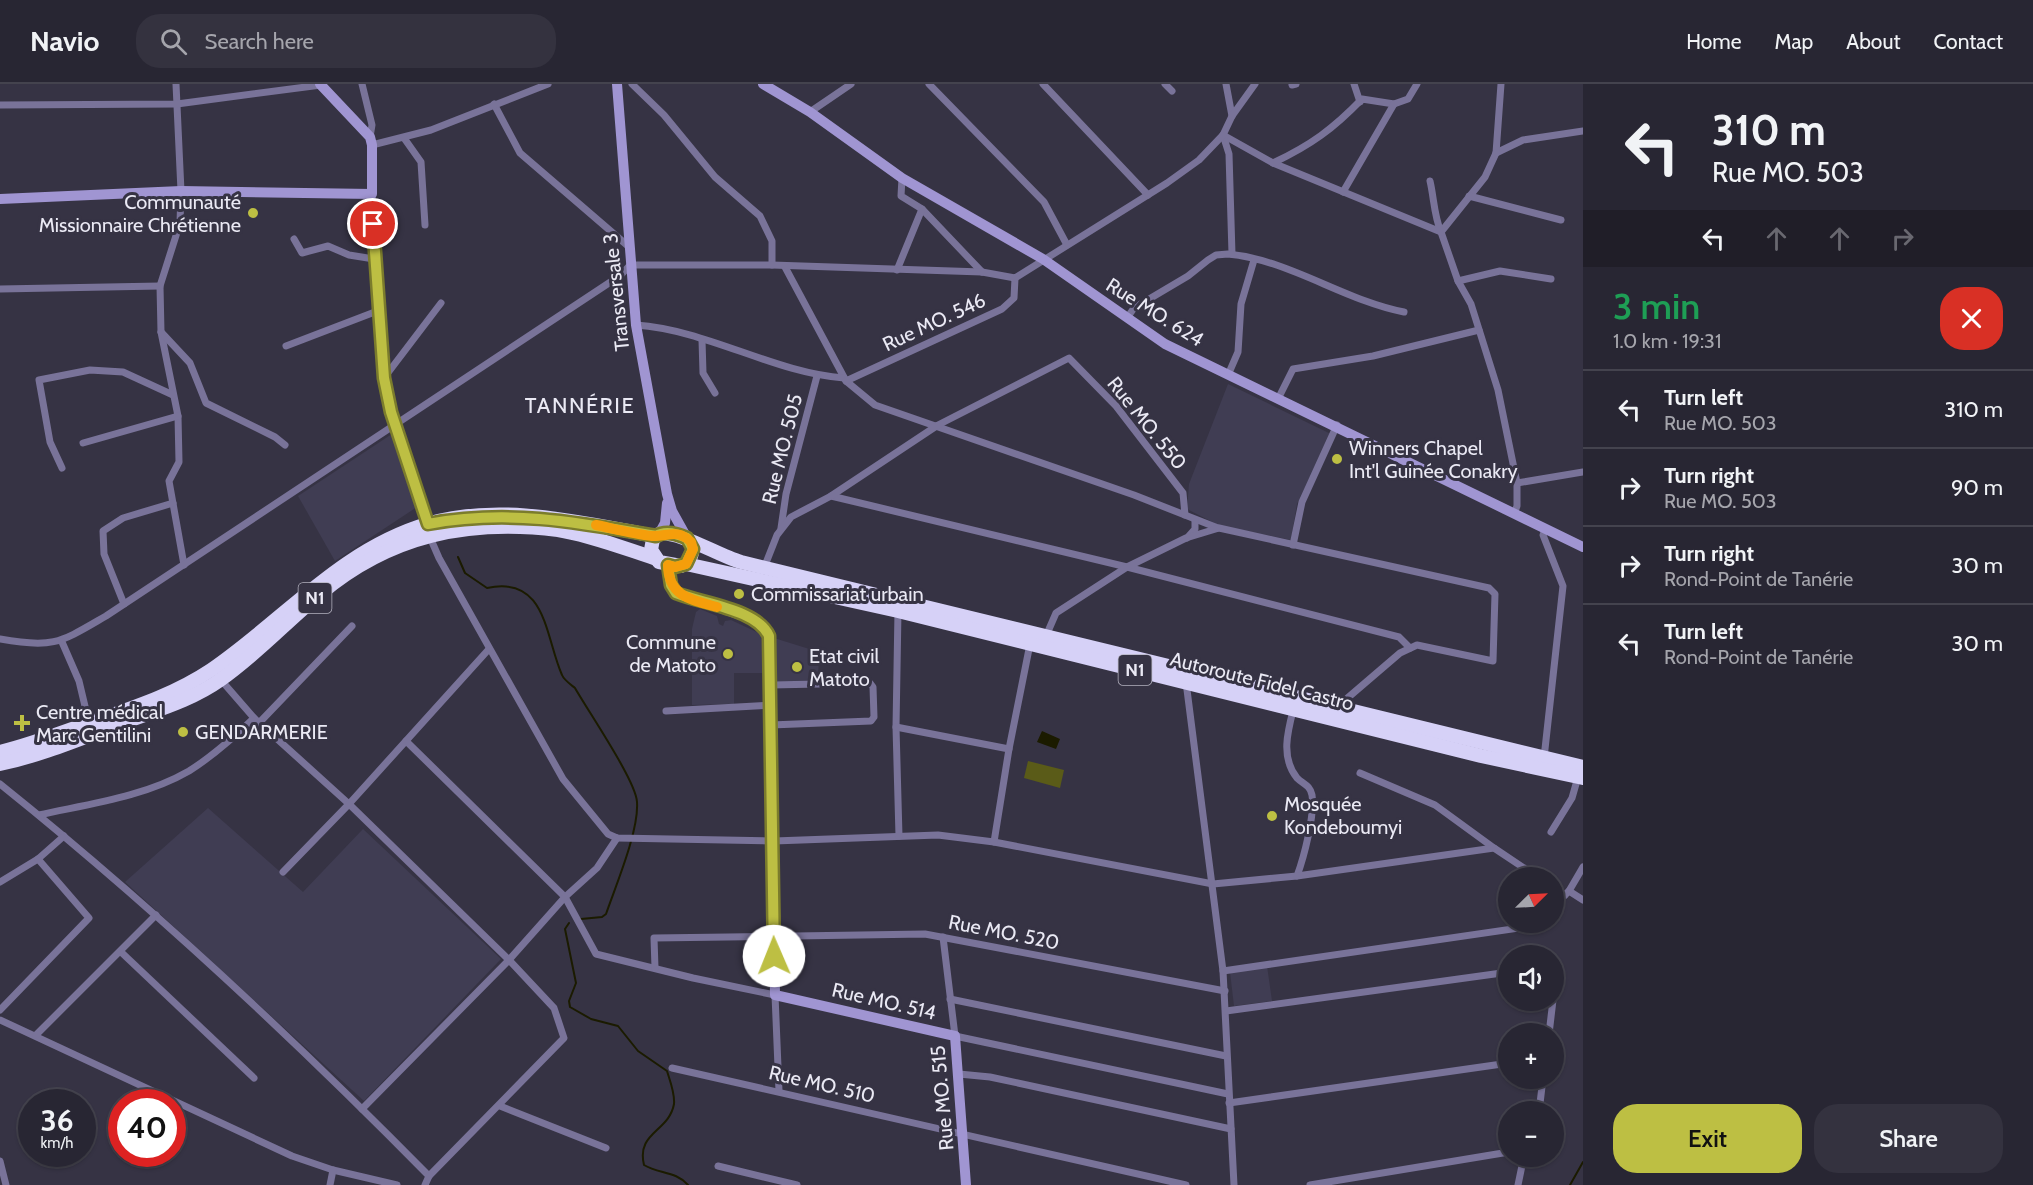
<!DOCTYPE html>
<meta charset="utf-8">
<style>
body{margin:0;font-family:Cabin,sans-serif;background:#34323f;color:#f1f3f6;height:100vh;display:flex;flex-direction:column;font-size:22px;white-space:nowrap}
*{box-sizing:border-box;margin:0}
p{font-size:20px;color:#a5a5ac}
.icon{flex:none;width:33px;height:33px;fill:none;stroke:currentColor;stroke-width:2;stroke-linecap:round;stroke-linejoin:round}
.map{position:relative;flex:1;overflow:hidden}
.panel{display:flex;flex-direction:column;background:#282633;width:450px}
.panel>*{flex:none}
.top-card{background:#282633;color:#f1f3f6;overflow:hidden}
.needle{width:39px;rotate:66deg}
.tools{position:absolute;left:1498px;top:783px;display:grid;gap:12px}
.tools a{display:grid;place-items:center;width:66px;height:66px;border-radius:50%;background:#282633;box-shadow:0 2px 4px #0004,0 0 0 2px #44434e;font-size:30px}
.speed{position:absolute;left:18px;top:1005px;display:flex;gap:12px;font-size:30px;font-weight:700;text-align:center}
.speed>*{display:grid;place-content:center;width:78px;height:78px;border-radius:50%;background:#282633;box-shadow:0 2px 4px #0004,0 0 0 2px #44434e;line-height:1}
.speed small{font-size:15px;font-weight:400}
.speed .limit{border:9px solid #d22;background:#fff;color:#111}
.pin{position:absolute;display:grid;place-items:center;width:51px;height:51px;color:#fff;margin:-26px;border:3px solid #fff;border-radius:50%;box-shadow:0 2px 6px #0007}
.me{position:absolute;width:66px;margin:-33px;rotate:359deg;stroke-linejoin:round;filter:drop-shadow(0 0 4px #0008)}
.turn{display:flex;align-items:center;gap:21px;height:126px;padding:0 30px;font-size:27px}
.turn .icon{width:78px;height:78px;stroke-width:2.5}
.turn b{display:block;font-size:42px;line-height:51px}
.lanes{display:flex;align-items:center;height:57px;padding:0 30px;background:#0003;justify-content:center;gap:30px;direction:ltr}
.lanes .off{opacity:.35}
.round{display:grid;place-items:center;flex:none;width:63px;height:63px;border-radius:24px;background:#34323f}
.overview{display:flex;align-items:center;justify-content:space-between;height:102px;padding:0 30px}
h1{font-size:36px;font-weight:600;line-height:45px;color:#1e9e55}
.cta{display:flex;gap:12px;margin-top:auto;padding:12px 30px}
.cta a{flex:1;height:69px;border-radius:24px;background:#bdbf43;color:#111;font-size:24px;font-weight:600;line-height:69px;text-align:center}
.cta a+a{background:#34323f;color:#f1f3f6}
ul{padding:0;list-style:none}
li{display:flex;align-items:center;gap:18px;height:78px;padding:0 30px;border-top:2px solid #44434e}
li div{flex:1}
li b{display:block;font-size:22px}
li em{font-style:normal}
header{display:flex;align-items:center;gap:36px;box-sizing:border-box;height:84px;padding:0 30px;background:#282633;border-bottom:2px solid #44434e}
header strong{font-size:28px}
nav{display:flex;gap:33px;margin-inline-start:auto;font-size:21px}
.search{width:420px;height:54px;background:#34323f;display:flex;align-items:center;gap:15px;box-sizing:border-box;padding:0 21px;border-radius:24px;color:#a5a5ac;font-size:22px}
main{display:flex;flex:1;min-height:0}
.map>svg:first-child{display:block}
</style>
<header>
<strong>Navio</strong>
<div class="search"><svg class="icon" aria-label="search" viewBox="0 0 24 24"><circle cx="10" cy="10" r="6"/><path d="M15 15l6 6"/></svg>Search here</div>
<nav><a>Home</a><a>Map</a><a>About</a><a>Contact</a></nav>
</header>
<main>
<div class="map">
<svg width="1583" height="1101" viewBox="0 0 1583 1101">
<rect width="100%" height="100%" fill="#363344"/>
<g fill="#403d53">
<polygon points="1228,300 1331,350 1297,420 1291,456 1220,442 1187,425 1189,400"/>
<polygon points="392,350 417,423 335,477 298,412"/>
<polygon points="700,525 717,532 719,540 723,542 725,537 731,536 763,551 764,589 734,589 734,620 692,621 692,545 696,528"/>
<polygon points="774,554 819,568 818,598 775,597"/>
<polygon points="208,724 303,808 363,745 501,875 364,1017 125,798"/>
<polygon points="1267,882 1272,917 1234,922 1230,888"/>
</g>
<polygon fill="#5a5b18" points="1028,677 1064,686 1060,704 1024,694"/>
<polygon fill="#1b1b00" points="1042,647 1060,655 1056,665 1037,658"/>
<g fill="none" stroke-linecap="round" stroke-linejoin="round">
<g stroke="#1b1b00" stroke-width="2">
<path d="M458,473L465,489L487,504C547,491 545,553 562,591C564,596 570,600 575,604C588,627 636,697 637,718C639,747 616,801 606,830L602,833L581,835"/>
<path d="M569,839L565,845L576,899L569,917L570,923L591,935L618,942L638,967L667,987C670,997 675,1009 674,1020C669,1048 636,1048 644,1081C659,1090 676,1087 688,1101"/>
<polyline points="1570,1101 1583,1078"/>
</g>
<g stroke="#797399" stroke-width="7">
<polyline points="176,0 181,107 180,139 160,202 161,248 178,332 179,378 169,397 184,481"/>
<polyline points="362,0 372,41 370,53"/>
<polyline points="632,0 664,31 715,93 760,132 772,157 772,181"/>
<polyline points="929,0 1044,118 1067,161"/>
<polyline points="1043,0 1148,111"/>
<polyline points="1165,0 1172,7"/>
<polyline points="1226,0 1232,32"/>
<polyline points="1354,0 1360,18"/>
<polyline points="1292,1 1296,0"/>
<polyline points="494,20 520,69 628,162"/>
<polyline points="0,21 177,20 321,1"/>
<polyline points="810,28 851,0"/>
<polyline points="1223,51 1273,79 1441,148 1458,197 1471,220 1498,306 1517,399 1517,422 1514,430"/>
<polyline points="1223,51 1229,70 1232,170"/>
<polyline points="404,54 421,78 425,141"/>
<polyline points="372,61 431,46 548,0"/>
<polyline points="1496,69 1523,56 1583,47"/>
<path d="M1273,79C1311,61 1333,45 1362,15L1394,20"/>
<polyline points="902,94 901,112 922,125 982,188"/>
<path d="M1430,97C1434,114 1434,132 1441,148L1485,93L1496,69L1501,0"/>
<polyline points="1343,108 1394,20 1408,15 1417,0"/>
<polyline points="372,110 384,294 391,328 428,440"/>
<polyline points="1469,112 1561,136"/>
<polyline points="294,155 302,169 328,162 349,171 374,175"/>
<polyline points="785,183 846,297 875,321 1134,411 1218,444"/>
<polyline points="897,186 922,125"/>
<polyline points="1458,197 1500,187 1551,195"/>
<polyline points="0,205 160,202"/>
<path d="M1127,234L1134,224L1188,192L1208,176L1216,171L1228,170C1290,176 1343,216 1404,228"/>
<path d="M636,241C708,246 774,289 844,294"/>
<polyline points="161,248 190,279 206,319 275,353 285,361"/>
<polyline points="702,256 703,289 715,309"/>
<polyline points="286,262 380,226"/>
<polyline points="1228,291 1238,268 1241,220 1254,176"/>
<polyline points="384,294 441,219"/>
<polyline points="846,297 1002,225 1014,214 1015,194"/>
<polyline points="1278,315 1293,285 1373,272 1479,246"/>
<polyline points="83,359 178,332"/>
<polyline points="62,384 50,358 39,296 90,286 123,288 173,311"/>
<polyline points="1517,399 1583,388"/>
<polyline points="831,412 1127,483 1399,553 1410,564"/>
<polyline points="781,444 786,410 817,292"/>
<path d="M429,451L439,474L563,695L608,750L617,754L774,757L938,751L994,758L1213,800L1297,792C1304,773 1315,731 1312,711C1310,701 1303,700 1297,694C1280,673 1288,646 1294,623"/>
<polyline points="1187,454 1195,445 1195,436"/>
<polyline points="1293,461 1302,418 1337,341"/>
<polyline points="764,484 777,451 791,433 831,412 938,341 1069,274 1116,322 1183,409 1185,431"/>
<polyline points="124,520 104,470 103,447 123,434 173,419"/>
<polyline points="898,527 896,643 899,752"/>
<polyline points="1046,552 1056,529 1127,483 1186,454 1219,444 1489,504 1495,510 1493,577 1417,561 1400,569 1337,623"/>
<path d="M0,555C54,565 61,558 106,532L621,191L630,181H772L982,188L1015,194L1167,99L1199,76L1223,51L1232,32L1255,0"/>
<polyline points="62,558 79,597 89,639"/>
<polyline points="221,596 254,634 349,720 509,876 554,924 564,954 429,1092"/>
<polyline points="1186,598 1223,887 1234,1101"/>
<polyline points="770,601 870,599 873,603 874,633 871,637 771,641"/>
<polyline points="666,627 771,621"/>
<polyline points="259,639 352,542"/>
<polyline points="896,643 1009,665"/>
<polyline points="406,657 565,813 596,870 693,894 775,911 779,1007"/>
<polyline points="1544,674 1563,502 1543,451 1545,445"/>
<polyline points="1360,689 1435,721 1494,764"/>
<path d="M0,700C151,821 293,954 429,1092L425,1101"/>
<path d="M39,731C89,720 144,713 189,687C213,672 234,653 254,634"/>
<polyline points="1551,748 1572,714 1578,693"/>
<polyline points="994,758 1009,665 1030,560"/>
<polyline points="283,788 349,720 489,565"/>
<polyline points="1297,792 1494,764 1539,794"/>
<polyline points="0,798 38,775 64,752"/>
<polyline points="1554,804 1565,811"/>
<polyline points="1569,807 1583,816"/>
<polyline points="1554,822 1569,807 1583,783"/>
<polyline points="943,853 955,952 1228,1010"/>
<polyline points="121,868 254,994"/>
<polyline points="655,884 654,854 925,850 1225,907"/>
<polyline points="1223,887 1533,842 1536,838"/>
<polyline points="1554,889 1557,892 1554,911"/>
<polyline points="950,915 1226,972"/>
<polyline points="0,926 89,834 38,775"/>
<polyline points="1226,927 1509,888"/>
<polyline points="0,936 292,1072 333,1086 397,1101"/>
<polyline points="1549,950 1553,916"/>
<polyline points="36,951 156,831"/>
<polyline points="672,984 1186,1101"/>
<polyline points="959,990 990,993 1231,1045"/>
<polyline points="1229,1019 1509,979"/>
<polyline points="500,1022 606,1064"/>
<polyline points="362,1025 509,876 565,813 597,784 617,754"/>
<polyline points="1539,1028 1543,994"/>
<polyline points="0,1077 6,1101"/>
<polyline points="718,1082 797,1101"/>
<polyline points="330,1101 333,1086"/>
<polyline points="1310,1101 1509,1068"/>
<polyline points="1518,1101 1524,1072"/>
</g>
<g stroke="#a095d2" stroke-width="10">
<polyline points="617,0 636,241 667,410 672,427 687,454"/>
<polyline points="763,0 810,28 902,94 1043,175 1165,260 1583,463"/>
<polyline points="0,115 181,107 372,110 372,61 370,53 320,0"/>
<polyline points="659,450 665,439 667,419"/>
<polyline points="668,481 671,501 677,509 758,537 769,552 775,911 955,952 966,1101"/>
</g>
<g stroke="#d6d1f7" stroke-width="14">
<path d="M691,458C694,469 691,478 681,482L659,478L651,466L653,455L659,450C678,446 717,471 741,478L1583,683"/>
<polyline points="686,480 898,527 1481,672 1583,694"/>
<path d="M0,668C33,660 63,648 95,637C135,623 175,610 211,586C283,537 340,466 427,440C501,418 582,439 656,452"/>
<path d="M0,680C43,671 84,653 125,638C157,626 192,616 220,596C256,571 286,538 320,510C390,451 468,435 558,446C590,451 623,464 654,474"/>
</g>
</g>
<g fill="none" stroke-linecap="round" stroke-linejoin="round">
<g stroke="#7b7c2c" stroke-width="15">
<path id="route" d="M373,140L384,294L391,328L428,440C508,425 577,438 656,452C666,446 677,450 687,454L693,465L686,480L675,483L668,481L671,501L676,509C703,520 757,525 769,552L774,872"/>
</g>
<use href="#route" stroke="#bdbf43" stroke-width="10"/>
<path stroke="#f59e0b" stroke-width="10" d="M596,441C615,445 634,450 652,452C667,453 677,444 691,458L693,465L686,480L675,483L668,481C668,512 691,516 717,523"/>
</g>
<g fill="#bdbf43" stroke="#363344" stroke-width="2">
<circle cx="253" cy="129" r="6"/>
<circle cx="1337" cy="375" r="6"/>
<circle cx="739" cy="510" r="6"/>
<circle cx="728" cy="570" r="6"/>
<circle cx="797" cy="583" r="6"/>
<path d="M19 630h6v6h6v6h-6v6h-6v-6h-6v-6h6z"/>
<circle cx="183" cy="648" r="6"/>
<circle cx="1272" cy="732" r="6"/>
</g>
<g text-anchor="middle" stroke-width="6" stroke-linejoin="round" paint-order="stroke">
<g fill="#363344" stroke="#b4b2bf" stroke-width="1.5">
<rect x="298.5" y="499" width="33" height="30" rx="4.5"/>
<rect x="1118.5" y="571" width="33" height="30" rx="4.5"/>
</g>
<g font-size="18" font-weight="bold" fill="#eae9f4">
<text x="315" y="520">N1</text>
<text x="1135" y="592">N1</text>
</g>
<g font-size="20" fill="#eae9f4" stroke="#363344" text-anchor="start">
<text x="241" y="125" text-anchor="end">Communauté<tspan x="241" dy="23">Missionnaire Chrétienne</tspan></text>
<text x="1349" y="371">Winners Chapel<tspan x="1349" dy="23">Int'l Guinée Conakry</tspan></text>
<text x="751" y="517">Commissariat urbain</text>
<text x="716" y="565" text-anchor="end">Commune<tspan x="716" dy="23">de Matoto</tspan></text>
<text x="809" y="579">Etat civil<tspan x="809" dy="23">Matoto</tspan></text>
<text x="36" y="635">Centre médical<tspan x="36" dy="23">Marc Gentilini</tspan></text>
<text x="195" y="655">GENDARMERIE</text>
<text x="1284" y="727">Mosquée<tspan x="1284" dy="23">Kondeboumyi</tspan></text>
</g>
<g font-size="20" fill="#eae9f4" stroke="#363344">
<text transform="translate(616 208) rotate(-96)" y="7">Transversale 3</text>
<text transform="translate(1155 228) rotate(32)" y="7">Rue MO. 624</text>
<text transform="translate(934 238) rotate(-25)" y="7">Rue MO. 546</text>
<text transform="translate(1147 339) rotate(51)" y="7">Rue MO. 550</text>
<text transform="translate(782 365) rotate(-76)" y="7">Rue MO. 505</text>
<text transform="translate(1262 597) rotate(14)" y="7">Autoroute Fidel Castro</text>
<text transform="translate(1004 848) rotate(11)" y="7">Rue MO. 520</text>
<text transform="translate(884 917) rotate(13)" y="7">Rue MO. 514</text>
<text transform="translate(822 1000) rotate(13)" y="7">Rue MO. 510</text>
<text transform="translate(942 1014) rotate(-95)" y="7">Rue MO. 515</text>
</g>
<g font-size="22" letter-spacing="1.5" fill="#eae9f4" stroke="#363344">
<text x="580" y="329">TANNÉRIE</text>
</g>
</g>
</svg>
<div class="tools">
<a><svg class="needle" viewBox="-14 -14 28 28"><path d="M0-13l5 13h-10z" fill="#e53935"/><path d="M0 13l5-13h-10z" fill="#a5a5ac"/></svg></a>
<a><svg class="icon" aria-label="sound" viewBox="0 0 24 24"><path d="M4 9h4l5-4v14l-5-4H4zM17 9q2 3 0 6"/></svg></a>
<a>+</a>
<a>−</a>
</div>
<div class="speed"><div>36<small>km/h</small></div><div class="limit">40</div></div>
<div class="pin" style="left:373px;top:140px;background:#d93025"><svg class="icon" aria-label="arrive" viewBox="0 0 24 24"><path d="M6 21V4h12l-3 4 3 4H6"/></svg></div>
<svg class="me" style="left:774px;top:872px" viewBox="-20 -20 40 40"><circle r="19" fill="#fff"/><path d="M0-13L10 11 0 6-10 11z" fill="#bdbf43"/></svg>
</div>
<section class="panel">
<div class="top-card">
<div class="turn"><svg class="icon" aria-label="left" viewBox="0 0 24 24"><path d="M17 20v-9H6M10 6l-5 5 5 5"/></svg><div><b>310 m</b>Rue MO. 503</div></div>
<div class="lanes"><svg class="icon" aria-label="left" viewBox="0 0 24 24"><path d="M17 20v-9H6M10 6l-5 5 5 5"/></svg><svg class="icon off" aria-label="ahead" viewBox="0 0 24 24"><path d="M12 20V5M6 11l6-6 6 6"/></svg><svg class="icon off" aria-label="ahead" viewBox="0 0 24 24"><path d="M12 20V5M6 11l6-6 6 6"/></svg><svg class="icon off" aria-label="right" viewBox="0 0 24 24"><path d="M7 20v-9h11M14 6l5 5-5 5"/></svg></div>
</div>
<div class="overview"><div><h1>3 min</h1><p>1.0 km · 19:31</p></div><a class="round" style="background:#d93025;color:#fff"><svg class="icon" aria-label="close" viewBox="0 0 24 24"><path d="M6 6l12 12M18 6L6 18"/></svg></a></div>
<ul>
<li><svg class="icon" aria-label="left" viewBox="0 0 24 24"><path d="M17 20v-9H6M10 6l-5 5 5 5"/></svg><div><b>Turn left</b><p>Rue MO. 503</p></div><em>310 m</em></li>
<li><svg class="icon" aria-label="right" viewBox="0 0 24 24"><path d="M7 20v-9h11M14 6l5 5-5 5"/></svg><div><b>Turn right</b><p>Rue MO. 503</p></div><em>90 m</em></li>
<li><svg class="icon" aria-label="right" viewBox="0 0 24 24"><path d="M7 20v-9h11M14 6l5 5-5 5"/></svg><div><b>Turn right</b><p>Rond-Point de Tanérie</p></div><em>30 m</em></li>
<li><svg class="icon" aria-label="left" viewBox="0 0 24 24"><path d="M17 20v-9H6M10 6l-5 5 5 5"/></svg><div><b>Turn left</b><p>Rond-Point de Tanérie</p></div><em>30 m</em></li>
</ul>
<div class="cta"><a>Exit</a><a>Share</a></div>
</section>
</main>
